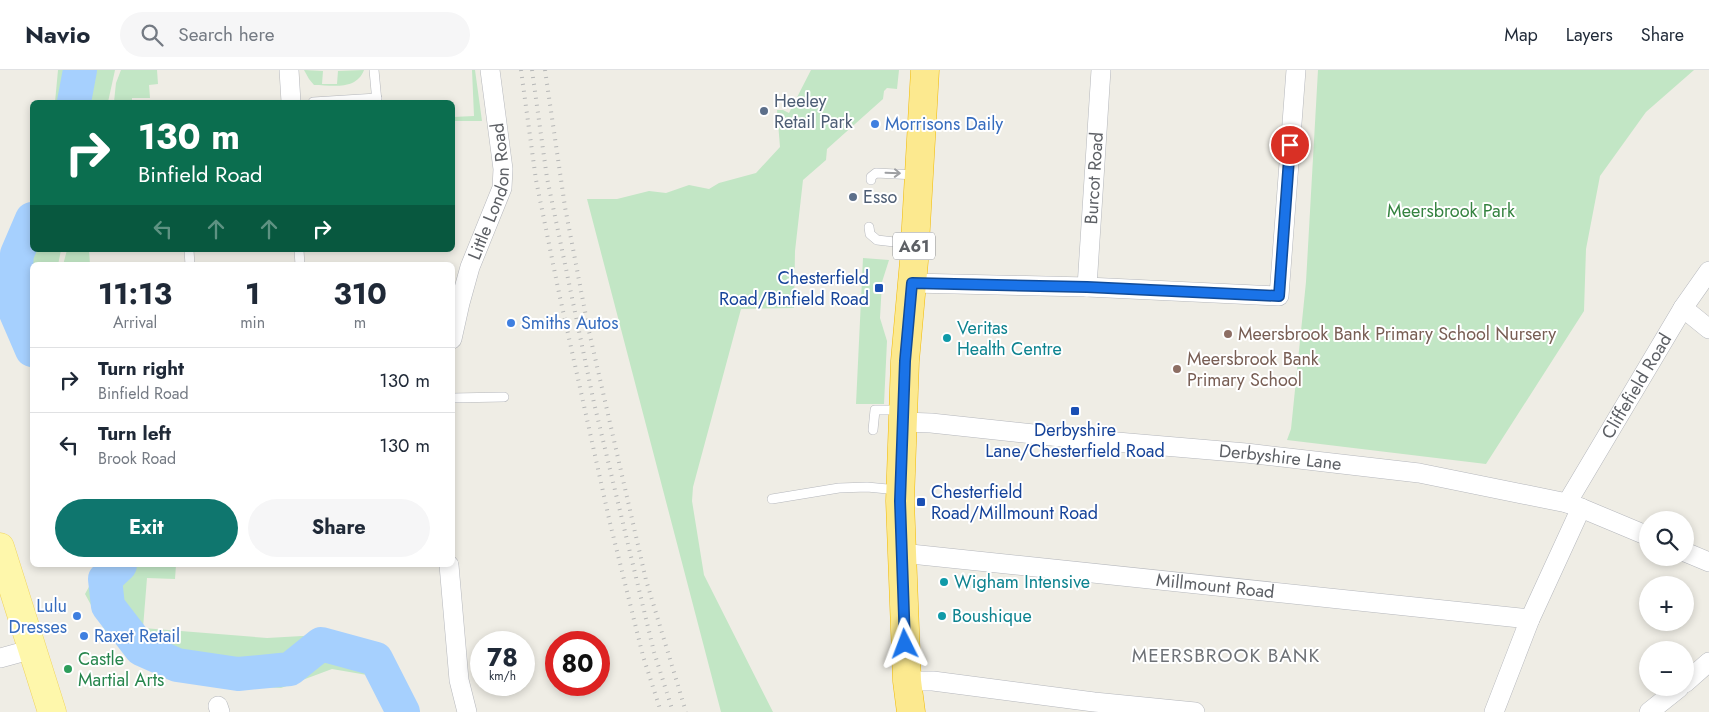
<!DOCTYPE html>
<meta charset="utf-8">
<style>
body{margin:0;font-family:Jost,sans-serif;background:#f6f6f7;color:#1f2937;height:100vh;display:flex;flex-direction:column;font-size:19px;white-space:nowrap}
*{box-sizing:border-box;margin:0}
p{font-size:16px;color:#747a83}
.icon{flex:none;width:28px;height:28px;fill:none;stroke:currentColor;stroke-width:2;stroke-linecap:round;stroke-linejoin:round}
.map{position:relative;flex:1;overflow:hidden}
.drawer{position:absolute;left:30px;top:192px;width:425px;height:305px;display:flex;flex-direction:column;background:#fff;border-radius:8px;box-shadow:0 2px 8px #0003}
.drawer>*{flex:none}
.banner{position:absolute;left:30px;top:30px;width:425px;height:152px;border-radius:8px;box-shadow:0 2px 8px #0003;background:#0b6e4f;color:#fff;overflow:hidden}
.fabs{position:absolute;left:1639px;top:441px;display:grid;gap:10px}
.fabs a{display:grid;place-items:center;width:55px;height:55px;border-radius:50%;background:#fff;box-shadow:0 2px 8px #0003;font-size:25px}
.speed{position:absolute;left:470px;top:561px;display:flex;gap:10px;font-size:25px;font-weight:700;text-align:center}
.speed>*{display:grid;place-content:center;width:65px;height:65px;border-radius:50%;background:#fff;box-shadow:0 2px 8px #0003;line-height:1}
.speed small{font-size:12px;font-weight:400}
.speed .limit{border:8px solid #d22;background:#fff;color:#111}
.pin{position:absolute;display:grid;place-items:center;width:42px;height:42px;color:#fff;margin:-21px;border:2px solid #fff;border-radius:50%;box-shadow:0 1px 5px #0007}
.me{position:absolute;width:55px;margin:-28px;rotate:357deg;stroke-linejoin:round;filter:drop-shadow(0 0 4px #0008)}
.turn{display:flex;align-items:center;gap:18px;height:105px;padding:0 25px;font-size:22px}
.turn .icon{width:65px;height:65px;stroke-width:2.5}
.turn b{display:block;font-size:35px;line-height:42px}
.lanes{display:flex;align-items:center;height:48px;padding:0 25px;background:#0003;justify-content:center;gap:25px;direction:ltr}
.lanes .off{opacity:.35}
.eta{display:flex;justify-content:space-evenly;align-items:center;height:85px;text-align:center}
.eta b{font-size:30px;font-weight:700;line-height:35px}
.primary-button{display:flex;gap:10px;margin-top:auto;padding:10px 25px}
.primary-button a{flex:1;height:58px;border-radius:30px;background:#0f766e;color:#fff;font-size:20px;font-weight:700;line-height:58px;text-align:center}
.primary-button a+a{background:#f6f6f7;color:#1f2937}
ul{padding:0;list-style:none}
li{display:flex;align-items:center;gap:15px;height:65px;padding:0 25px;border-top:1px solid #e0e1e3}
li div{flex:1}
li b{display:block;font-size:19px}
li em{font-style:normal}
header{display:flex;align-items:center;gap:30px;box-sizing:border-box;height:70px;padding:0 25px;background:#fff;border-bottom:1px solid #e0e1e3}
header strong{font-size:24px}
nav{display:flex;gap:28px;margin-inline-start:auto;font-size:18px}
.search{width:350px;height:45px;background:#f6f6f7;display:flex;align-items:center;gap:12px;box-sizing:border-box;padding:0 18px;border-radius:28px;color:#747a83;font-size:19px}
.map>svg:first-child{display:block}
</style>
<header>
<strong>Navio</strong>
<div class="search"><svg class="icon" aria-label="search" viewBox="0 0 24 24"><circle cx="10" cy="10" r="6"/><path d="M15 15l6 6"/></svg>Search here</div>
<nav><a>Map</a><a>Layers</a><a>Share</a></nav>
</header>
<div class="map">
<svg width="1709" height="642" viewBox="0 0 1709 642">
<rect width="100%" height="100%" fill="#efede5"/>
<g fill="#c2e6c5">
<polygon points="58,0 115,0 108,32 55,32"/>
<polygon points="121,0 157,0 158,14 149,15 150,28 132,28 132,32 114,32 116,13"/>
<path d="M304,0L323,1L322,14H337L338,1L364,0C356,21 332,15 314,15L309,9Z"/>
<polygon points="472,0 475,0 482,51 453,51 453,47 474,46"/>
<polygon points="811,0 899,0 897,19 887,18 884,21 883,29 827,79 826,90 803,110 795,181 794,238 741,239 693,417 692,431 704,505 773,642 721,642 587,129 617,129 649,121 666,123 689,115 709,119 719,113 756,103 780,77 777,40 783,40 789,43"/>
<polygon points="1318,0 1694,0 1646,42 1600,106 1586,179 1584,241 1486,394 1287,370 1291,359 1306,212"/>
<polygon points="32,128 32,180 61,180 58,195 32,195 32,299 21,289 8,239 6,202 14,173"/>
<polygon points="67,180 89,180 90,195 63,195"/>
<polygon points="863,188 889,190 882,212 880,248 887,271 884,334 856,334"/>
<polygon points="101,495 176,495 175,509 147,508 143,558 267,568 320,565 383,581 400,617 385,630 367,605 332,599 281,618 205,613 134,588 108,566 85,524"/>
</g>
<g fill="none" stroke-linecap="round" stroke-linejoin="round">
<g stroke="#a6d0fe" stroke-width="34">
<polyline points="74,32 80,0"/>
<polyline points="32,149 17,184 13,236 32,280"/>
<polyline points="120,495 105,509 108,536 141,579 177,595 238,604 290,599 321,574 376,589 403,642"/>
</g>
<g stroke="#b5b7bc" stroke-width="10">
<g id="lane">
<polyline points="374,0 377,32"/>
<polyline points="313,32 377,28"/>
<polyline points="871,110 871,107 876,103 916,105"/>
<polyline points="869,157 870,164 877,170 912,174"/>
<polyline points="189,180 190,195"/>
<polyline points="299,180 300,195"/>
<polyline points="452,328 504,327"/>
<polyline points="873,360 875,340 899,340"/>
<polyline points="772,429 839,418 867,417 898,420"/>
</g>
</g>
<g stroke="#b5b7bc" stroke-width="20">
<g id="street">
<polyline points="289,0 291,32"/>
<polyline points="912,213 1087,217 1279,226 1296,0"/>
<path id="s1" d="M1087,217L1101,0"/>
<polyline points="1683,238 1709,259"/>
<path id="s2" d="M452,269L460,233L470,197L502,118L503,99L490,0"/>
<path id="s3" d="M903,352L931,353L1070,368L1246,383L1419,403L1567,433L1581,438L1648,466"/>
<path id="s4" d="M1567,433L1683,238L1709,201"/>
<polyline points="1685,482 1709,492"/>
<path id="s5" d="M901,483L1530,549"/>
<polyline points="449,495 459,610 467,642"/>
<polyline points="0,588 33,579"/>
<polyline points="907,611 933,611 1094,632 1195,642"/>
<polyline points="1685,613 1709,592"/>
<polyline points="218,636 220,642"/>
<polyline points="1494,642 1530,549 1581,438"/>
<polyline points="1649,642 1679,618"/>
</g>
</g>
<g stroke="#f0d35d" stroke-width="29">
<polyline id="primary" points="0,477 52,642"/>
</g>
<g stroke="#f1ba03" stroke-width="29">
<polyline id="highway" points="911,642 907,611 900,431 905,291 914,191 925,0"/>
</g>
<use href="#lane" stroke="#fff" stroke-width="9"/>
<use href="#street" stroke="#fff" stroke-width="19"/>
<use href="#primary" stroke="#fef7ab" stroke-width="28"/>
<use href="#highway" stroke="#fce98f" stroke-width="28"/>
<g stroke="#b5b6b6" stroke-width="4" stroke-dasharray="1 6" stroke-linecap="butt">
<polyline points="521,0 536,110 559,223 610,453 643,586 661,642"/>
<polyline points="532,0 547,108 594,333 654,582 673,642"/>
<polyline points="545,0 565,137 588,257 646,510 686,642"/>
</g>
</g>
<defs><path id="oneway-shaft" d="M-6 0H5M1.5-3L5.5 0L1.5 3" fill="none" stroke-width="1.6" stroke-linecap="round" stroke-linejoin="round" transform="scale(1.25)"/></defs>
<use stroke="#9ea0a3" href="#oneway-shaft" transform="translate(893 103) rotate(2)"/>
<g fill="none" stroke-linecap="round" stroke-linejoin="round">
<g stroke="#114b97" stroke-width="12">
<polyline id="route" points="905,574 900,431 905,291 912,213 1087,217 1279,226 1290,75"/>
</g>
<use href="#route" stroke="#1a73e8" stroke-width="9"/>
</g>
<g fill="#5c6f8a" stroke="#fff" stroke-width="2">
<circle cx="764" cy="41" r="5"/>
<circle cx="853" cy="127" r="5"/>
</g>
<g fill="#3f7fe0" stroke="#fff" stroke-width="2">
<circle cx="875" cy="54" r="5"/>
<circle cx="511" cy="253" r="5"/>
<circle cx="77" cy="546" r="5"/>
<circle cx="84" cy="566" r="5"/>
</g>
<g fill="#1a4fb4" stroke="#fff" stroke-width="2">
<rect x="874" y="213" width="10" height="10" rx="2.5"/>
<rect x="1070" y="336" width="10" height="10" rx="2.5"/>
<rect x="916" y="427" width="10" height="10" rx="2.5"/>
</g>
<g fill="#8d6e63" stroke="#fff" stroke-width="2">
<circle cx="1228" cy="264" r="5"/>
<circle cx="1177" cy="299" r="5"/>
</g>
<g fill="#0f9aa8" stroke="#fff" stroke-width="2">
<circle cx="947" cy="268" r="5"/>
<circle cx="944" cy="512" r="5"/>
<circle cx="942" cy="546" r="5"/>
</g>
<circle fill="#2e9e5b" stroke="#fff" stroke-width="2" cx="68" cy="599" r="5"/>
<g text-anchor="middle" stroke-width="4" stroke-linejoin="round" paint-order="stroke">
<rect fill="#fff" stroke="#8e9093" stroke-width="1" x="893" y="162.5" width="42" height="27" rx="4"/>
<g font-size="16" font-weight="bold" fill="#5d6065">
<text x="914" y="182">A61</text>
</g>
<g font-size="18" fill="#4e5e75" stroke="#fff" text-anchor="start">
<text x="774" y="37">Heeley<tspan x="774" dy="21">Retail Park</tspan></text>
<text x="863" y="133">Esso</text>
</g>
<g font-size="18" fill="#366cbe" stroke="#fff" text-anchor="start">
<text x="885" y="60">Morrisons Daily</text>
<text x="521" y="259">Smiths Autos</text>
<text x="67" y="542" text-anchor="end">Lulu<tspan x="67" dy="21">Dresses</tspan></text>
<text x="94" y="572">Raxet Retail</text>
</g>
<g font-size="18" fill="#5d6065" stroke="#fff">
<text dy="6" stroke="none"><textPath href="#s1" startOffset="109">Burcot Road</textPath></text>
<text dy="6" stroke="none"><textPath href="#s2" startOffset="154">Little London Road</textPath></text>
<text dy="6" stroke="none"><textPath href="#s4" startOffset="136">Cliffefield Road</textPath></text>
<text dy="6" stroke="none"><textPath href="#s3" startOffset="379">Derbyshire Lane</textPath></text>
<text dy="6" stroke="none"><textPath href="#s5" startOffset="316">Millmount Road</textPath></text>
</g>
<g font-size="18" fill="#358340" stroke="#fff">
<text x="1451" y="147">Meersbrook Park</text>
</g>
<g font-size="18" fill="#164399" stroke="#fff" text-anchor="end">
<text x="869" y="214">Chesterfield<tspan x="869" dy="21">Road/Binfield Road</tspan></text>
<text x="1075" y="366" text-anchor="middle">Derbyshire<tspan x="1075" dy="21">Lane/Chesterfield Road</tspan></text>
<text x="931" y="428" text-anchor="start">Chesterfield<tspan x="931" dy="21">Road/Millmount Road</tspan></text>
</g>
<g font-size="18" fill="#0d838f" stroke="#fff" text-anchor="start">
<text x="957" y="264">Veritas<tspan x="957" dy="21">Health Centre</tspan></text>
<text x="954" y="518">Wigham Intensive</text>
<text x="952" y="552">Boushique</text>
</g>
<g font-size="18" fill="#785e54" stroke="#fff" text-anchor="start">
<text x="1238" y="270">Meersbrook Bank Primary School Nursery</text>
<text x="1187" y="295">Meersbrook Bank<tspan x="1187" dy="21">Primary School</tspan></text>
</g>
<g font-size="18" fill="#27864d" stroke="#fff" text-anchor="start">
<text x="78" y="595">Castle<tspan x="78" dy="21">Martial Arts</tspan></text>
</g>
<g font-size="19" letter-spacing="1" fill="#6e7277" stroke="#fff">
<text x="1226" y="592">MEERSBROOK BANK</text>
</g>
</g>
</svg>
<div class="fabs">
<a><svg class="icon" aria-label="search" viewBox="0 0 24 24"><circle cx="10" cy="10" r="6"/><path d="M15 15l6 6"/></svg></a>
<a>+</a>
<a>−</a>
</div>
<div class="speed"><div>78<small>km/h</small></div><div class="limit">80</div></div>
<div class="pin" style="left:1290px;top:75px;background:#d93025"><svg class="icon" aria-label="arrive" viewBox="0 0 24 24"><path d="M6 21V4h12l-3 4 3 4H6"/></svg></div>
<svg class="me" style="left:905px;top:574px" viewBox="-20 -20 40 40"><path d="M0-17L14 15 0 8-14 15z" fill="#1a73e8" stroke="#fff" stroke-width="4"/></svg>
<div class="banner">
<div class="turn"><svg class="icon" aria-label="right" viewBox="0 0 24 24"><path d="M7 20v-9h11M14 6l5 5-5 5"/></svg><div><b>130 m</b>Binfield Road</div></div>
<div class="lanes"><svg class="icon off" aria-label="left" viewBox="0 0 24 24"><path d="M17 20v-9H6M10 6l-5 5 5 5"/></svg><svg class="icon off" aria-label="ahead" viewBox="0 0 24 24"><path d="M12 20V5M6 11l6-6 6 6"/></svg><svg class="icon off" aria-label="ahead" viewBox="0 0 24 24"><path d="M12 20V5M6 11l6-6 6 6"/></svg><svg class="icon" aria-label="right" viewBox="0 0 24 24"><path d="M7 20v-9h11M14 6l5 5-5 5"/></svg></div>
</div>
<section class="drawer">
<div class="eta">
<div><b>11:13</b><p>Arrival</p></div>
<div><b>1</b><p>min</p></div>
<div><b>310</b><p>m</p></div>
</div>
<ul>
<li><svg class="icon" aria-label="right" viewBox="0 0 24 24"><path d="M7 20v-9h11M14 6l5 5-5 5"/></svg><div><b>Turn right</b><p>Binfield Road</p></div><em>130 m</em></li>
<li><svg class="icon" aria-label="left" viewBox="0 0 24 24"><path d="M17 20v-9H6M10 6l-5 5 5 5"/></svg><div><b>Turn left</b><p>Brook Road</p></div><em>130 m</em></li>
</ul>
<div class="primary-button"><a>Exit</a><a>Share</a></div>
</section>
</div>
